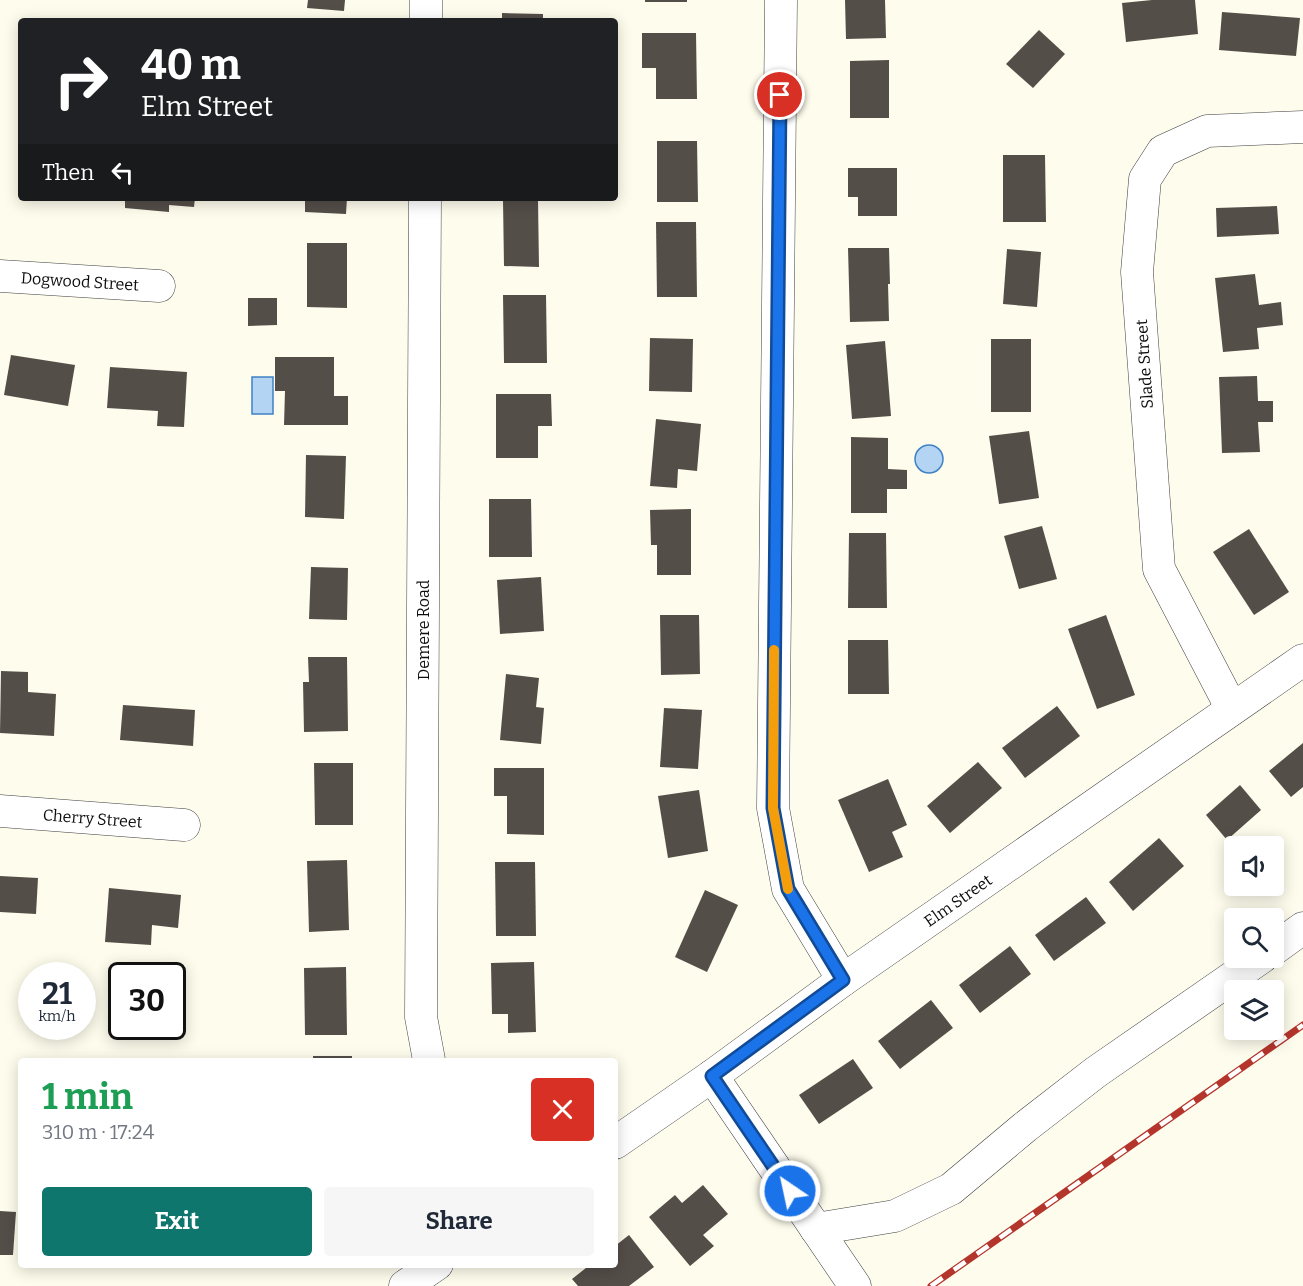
<!DOCTYPE html>
<meta charset="utf-8">
<style>
body{margin:0;font-family:Bitter,serif;background:#f6f6f7;color:#1f2937;height:100vh;display:flex;flex-direction:column;font-size:22px;white-space:nowrap}
*{box-sizing:border-box;margin:0}
p{font-size:20px;color:#747a83}
.icon{flex:none;width:33px;height:33px;fill:none;stroke:currentColor;stroke-width:2;stroke-linecap:round;stroke-linejoin:round}
.map{position:relative;flex:1;overflow:hidden}
.details{position:absolute;left:18px;top:1058px;width:600px;height:210px;display:flex;flex-direction:column;background:#fff;border-radius:6px;box-shadow:0 3px 15px #0003}
.details>*{flex:none}
.guide{position:absolute;left:18px;top:18px;width:600px;height:183px;border-radius:6px;box-shadow:0 3px 15px #0003;background:#202124;color:#fff;overflow:hidden}
.tools{position:absolute;left:1224px;top:836px;display:grid;gap:12px}
.tools a{display:grid;place-items:center;width:60px;height:60px;border-radius:6px;background:#fff;box-shadow:0 3px 15px #0003;font-size:30px}
.speed{position:absolute;left:18px;top:962px;display:flex;gap:12px;font-size:30px;font-weight:700;text-align:center}
.speed>*{display:grid;place-content:center;width:78px;height:78px;border-radius:50%;background:#fff;box-shadow:0 3px 15px #0003;line-height:1}
.speed small{font-size:15px;font-weight:400}
.speed .limit{border:3px solid #111;border-radius:9px;background:#fff;color:#111}
.pin{position:absolute;display:grid;place-items:center;width:51px;height:51px;color:#fff;margin:-26px;border:3px solid #fff;border-radius:50%;box-shadow:0 2px 6px #0007}
.me{position:absolute;width:66px;margin:-33px;rotate:326deg;stroke-linejoin:round;filter:drop-shadow(0 0 4px #0008)}
.turn{display:flex;align-items:center;gap:21px;height:126px;padding:0 24px;font-size:27px}
.turn .icon{width:78px;height:78px;stroke-width:2.5}
.turn b{display:block;font-size:42px;line-height:51px}
.then{display:flex;align-items:center;height:57px;padding:0 24px;background:#0003;gap:12px;font-size:22px}
.round{display:grid;place-items:center;flex:none;width:63px;height:63px;border-radius:6px;background:#f6f6f7}
.summary{display:flex;align-items:center;justify-content:space-between;height:102px;padding:0 24px}
h1{font-size:36px;font-weight:700;line-height:45px;color:#1e9e55}
.primary-button{display:flex;gap:12px;margin-top:auto;padding:12px 24px}
.primary-button a{flex:1;height:69px;border-radius:6px;background:#0f766e;color:#fff;font-size:24px;font-weight:700;line-height:69px;text-align:center}
.primary-button a+a{background:#f6f6f7;color:#1f2937}
.map>svg:first-child{display:block}
</style>
<div class="map">
<svg width="1303" height="1286" viewBox="0 0 1303 1286">
<rect width="100%" height="100%" fill="#fefcec"/>
<g fill="#b3d4f2" stroke="#3f81c5" stroke-width="1.5">
<rect x="252" y="377" width="21" height="37"/>
<circle cx="929" cy="459" r="14"/>
</g>
<g fill="#544e49">
<polygon points="308,0 345,0 344,11 307,8"/>
<rect x="645" y="0" width="42" height="2"/>
<polygon points="845,0 885,0 886,38 846,39"/>
<polygon points="1152,0 1195,0 1198,34 1126,42 1122,3"/>
<polygon points="1222,12 1300,18 1296,56 1219,50"/>
<polygon points="502,13 543,14 543,21 502,21"/>
<polygon points="1039,30 1065,54 1033,88 1006,64"/>
<polygon points="642,33 696,33 697,99 656,99 656,68 642,68"/>
<polygon points="889,60 889,118 850,118 850,61"/>
<polygon points="657,141 697,141 698,202 657,202"/>
<polygon points="1003,155 1045,155 1046,222 1003,222"/>
<polygon points="848,168 897,168 897,216 858,216 858,197 848,197"/>
<polygon points="125,198 195,198 194,207 169,205 169,212 125,208"/>
<polygon points="305,198 347,198 346,214 305,212"/>
<polygon points="503,200 538,200 539,267 504,266"/>
<polygon points="1277,206 1279,234 1217,237 1216,208"/>
<polygon points="656,222 696,222 697,297 657,297"/>
<polygon points="307,243 347,243 347,308 307,307"/>
<polygon points="848,248 889,248 890,284 888,284 889,321 850,322"/>
<polygon points="1007,249 1041,252 1037,307 1003,304"/>
<polygon points="1255,274 1259,305 1281,302 1283,325 1257,328 1259,349 1223,352 1215,278"/>
<polygon points="503,295 546,295 547,363 504,363"/>
<polygon points="248,298 277,298 277,325 248,326"/>
<polygon points="650,338 693,339 692,392 649,391"/>
<rect x="991" y="339" width="40" height="73"/>
<polygon points="885,341 891,416 852,419 846,345"/>
<polygon points="11,355 75,365 68,406 4,395"/>
<polygon points="275,357 334,357 334,396 348,396 348,425 284,425 285,391 275,391"/>
<polygon points="110,367 187,372 184,427 157,426 158,411 107,408"/>
<polygon points="1257,376 1258,401 1273,401 1273,422 1258,422 1260,452 1222,453 1219,377"/>
<polygon points="496,394 551,394 552,426 538,426 538,458 496,458"/>
<polygon points="656,419 701,424 697,471 678,469 677,488 650,486"/>
<polygon points="1029,431 1039,498 999,504 989,436"/>
<polygon points="851,437 888,438 888,469 907,470 907,489 887,489 887,513 851,513"/>
<polygon points="306,455 346,456 344,519 305,517"/>
<polygon points="489,499 531,499 532,557 489,557"/>
<polygon points="691,509 691,575 657,575 657,545 651,545 650,510"/>
<polygon points="1042,526 1057,579 1019,589 1004,536"/>
<polygon points="1249,529 1289,592 1254,615 1213,552"/>
<polygon points="849,533 886,533 887,608 848,608"/>
<polygon points="311,567 348,568 347,620 309,619"/>
<polygon points="541,577 544,631 500,634 497,580"/>
<polygon points="660,615 699,615 700,674 661,675"/>
<polygon points="1106,615 1135,695 1097,709 1068,629"/>
<polygon points="848,640 888,640 889,694 848,694"/>
<polygon points="308,657 347,657 348,731 304,732 303,682 309,682"/>
<polygon points="1,671 28,672 28,692 56,694 54,736 0,733"/>
<polygon points="506,674 539,678 536,707 544,708 541,744 500,740"/>
<polygon points="123,705 195,710 193,746 120,740"/>
<polygon points="1057,706 1080,736 1025,778 1002,748"/>
<polygon points="664,708 702,710 698,769 660,767"/>
<polygon points="1303,743 1303,787 1291,797 1269,771"/>
<polygon points="978,762 1002,788 950,833 927,806"/>
<polygon points="314,763 353,763 353,825 315,825"/>
<polygon points="494,768 544,768 544,835 507,834 507,796 494,796"/>
<polygon points="888,779 907,825 892,832 903,857 869,872 838,800"/>
<polygon points="1240,785 1261,810 1227,840 1206,815"/>
<polygon points="699,790 708,851 668,858 658,796"/>
<polygon points="1159,838 1184,866 1133,911 1109,882"/>
<polygon points="347,860 349,930 309,932 307,861"/>
<polygon points="495,862 535,862 536,936 496,936"/>
<polygon points="0,876 38,878 36,914 0,912"/>
<polygon points="109,888 181,895 178,928 152,925 151,945 105,942"/>
<polygon points="705,890 738,905 707,972 675,957"/>
<polygon points="1086,897 1106,923 1054,961 1035,935"/>
<polygon points="1010,946 1031,974 980,1013 959,985"/>
<polygon points="534,962 536,1032 508,1033 508,1014 492,1014 491,963"/>
<polygon points="346,967 347,1035 305,1035 304,968"/>
<polygon points="931,1000 953,1028 900,1069 878,1041"/>
<rect x="313" y="1056" width="39" height="4"/>
<polygon points="853,1059 873,1088 819,1124 799,1095"/>
<polygon points="703,1185 728,1214 703,1235 714,1246 690,1266 649,1217 675,1195 682,1203"/>
<polygon points="0,1211 16,1212 13,1255 0,1255"/>
<polygon points="629,1235 654,1267 629,1286 578,1286 572,1279 591,1264 615,1264 615,1246"/>
</g>
<g fill="none" stroke-linecap="round" stroke-linejoin="round">
<g stroke="#3f3f3f" stroke-width="33">
<g id="minor">
<polyline points="781,0 773,808 788,889 843,980"/>
<polyline points="426,21 426,0"/>
<polyline points="425,198 421,1017 429,1060"/>
<path id="s1" d="M0,276L159,286"/>
<polyline points="1232,709 1159,569 1137,272 1145,179 1163,151 1207,131 1303,127"/>
<path id="s2" d="M0,811L184,825"/>
<polyline points="1274,949 1303,928"/>
<polyline points="712,1076 855,1286"/>
<path id="s3" d="M615,1143L712,1076L843,980L1303,660"/>
<polyline points="816,1229 895,1216 951,1189 1025,1127 1096,1072 1262,957"/>
<polyline points="405,1286 437,1264"/>
</g>
</g>
<use href="#minor" stroke="#fff" stroke-width="32"/>
<g stroke="#b4352c" stroke-width="7">
<polyline id="rail" points="931,1286 1303,1025"/>
</g>
<use href="#rail" stroke="#fff" stroke-width="4.5" stroke-dasharray="14" stroke-linecap="butt"/>
</g>
<g fill="none" stroke-linecap="round" stroke-linejoin="round">
<g stroke="#114b97" stroke-width="15">
<polyline id="route" points="780,95 773,808 788,889 843,980 712,1076 790,1191"/>
</g>
<use href="#route" stroke="#1a73e8" stroke-width="10"/>
<polyline stroke="#f59e0b" stroke-width="10" points="774,650 773,808 788,889"/>
</g>
<g text-anchor="middle" stroke-width="6" stroke-linejoin="round" paint-order="stroke">
<g font-size="16" fill="#0c0c0c" stroke="#fff">
<text dy="6" stroke="none"><textPath href="#s1" startOffset="80">Dogwood Street</textPath></text>
<text transform="translate(1144 364) rotate(-94)" y="6">Slade Street</text>
<text transform="translate(423 630) rotate(-90)" y="6">Demere Road</text>
<text dy="6" stroke="none"><textPath href="#s2" startOffset="93">Cherry Street</textPath></text>
<text dy="6" stroke="none"><textPath href="#s3" startOffset="420">Elm Street</textPath></text>
</g>
</g>
</svg>
<div class="tools">
<a><svg class="icon" aria-label="sound" viewBox="0 0 24 24"><path d="M4 9h4l5-4v14l-5-4H4zM17 9q2 3 0 6"/></svg></a>
<a><svg class="icon" aria-label="search" viewBox="0 0 24 24"><circle cx="10" cy="10" r="6"/><path d="M15 15l6 6"/></svg></a>
<a><svg class="icon" aria-label="layers" viewBox="0 0 24 24"><path d="M12 4l9 5-9 5-9-5zM3 14l9 5 9-5"/></svg></a>
</div>
<div class="speed"><div>21<small>km/h</small></div><div class="limit">30</div></div>
<div class="pin" style="left:780px;top:95px;background:#d93025"><svg class="icon" aria-label="arrive" viewBox="0 0 24 24"><path d="M6 21V4h12l-3 4 3 4H6"/></svg></div>
<svg class="me" style="left:790px;top:1191px" viewBox="-20 -20 40 40"><circle r="17" fill="#1a73e8" stroke="#fff" stroke-width="3"/><path d="M0-11L8 9 0 5-8 9z" fill="#fff"/></svg>
<div class="guide">
<div class="turn"><svg class="icon" aria-label="right" viewBox="0 0 24 24"><path d="M7 20v-9h11M14 6l5 5-5 5"/></svg><div><b>40 m</b>Elm Street</div></div>
<div class="then">Then<svg class="icon" aria-label="left" viewBox="0 0 24 24"><path d="M17 20v-9H6M10 6l-5 5 5 5"/></svg></div>
</div>
<section class="details">
<div class="summary"><div><h1>1 min</h1><p>310 m · 17:24</p></div><a class="round" style="background:#d93025;color:#fff"><svg class="icon" aria-label="close" viewBox="0 0 24 24"><path d="M6 6l12 12M18 6L6 18"/></svg></a></div>
<div class="primary-button"><a>Exit</a><a>Share</a></div>
</section>
</div>
